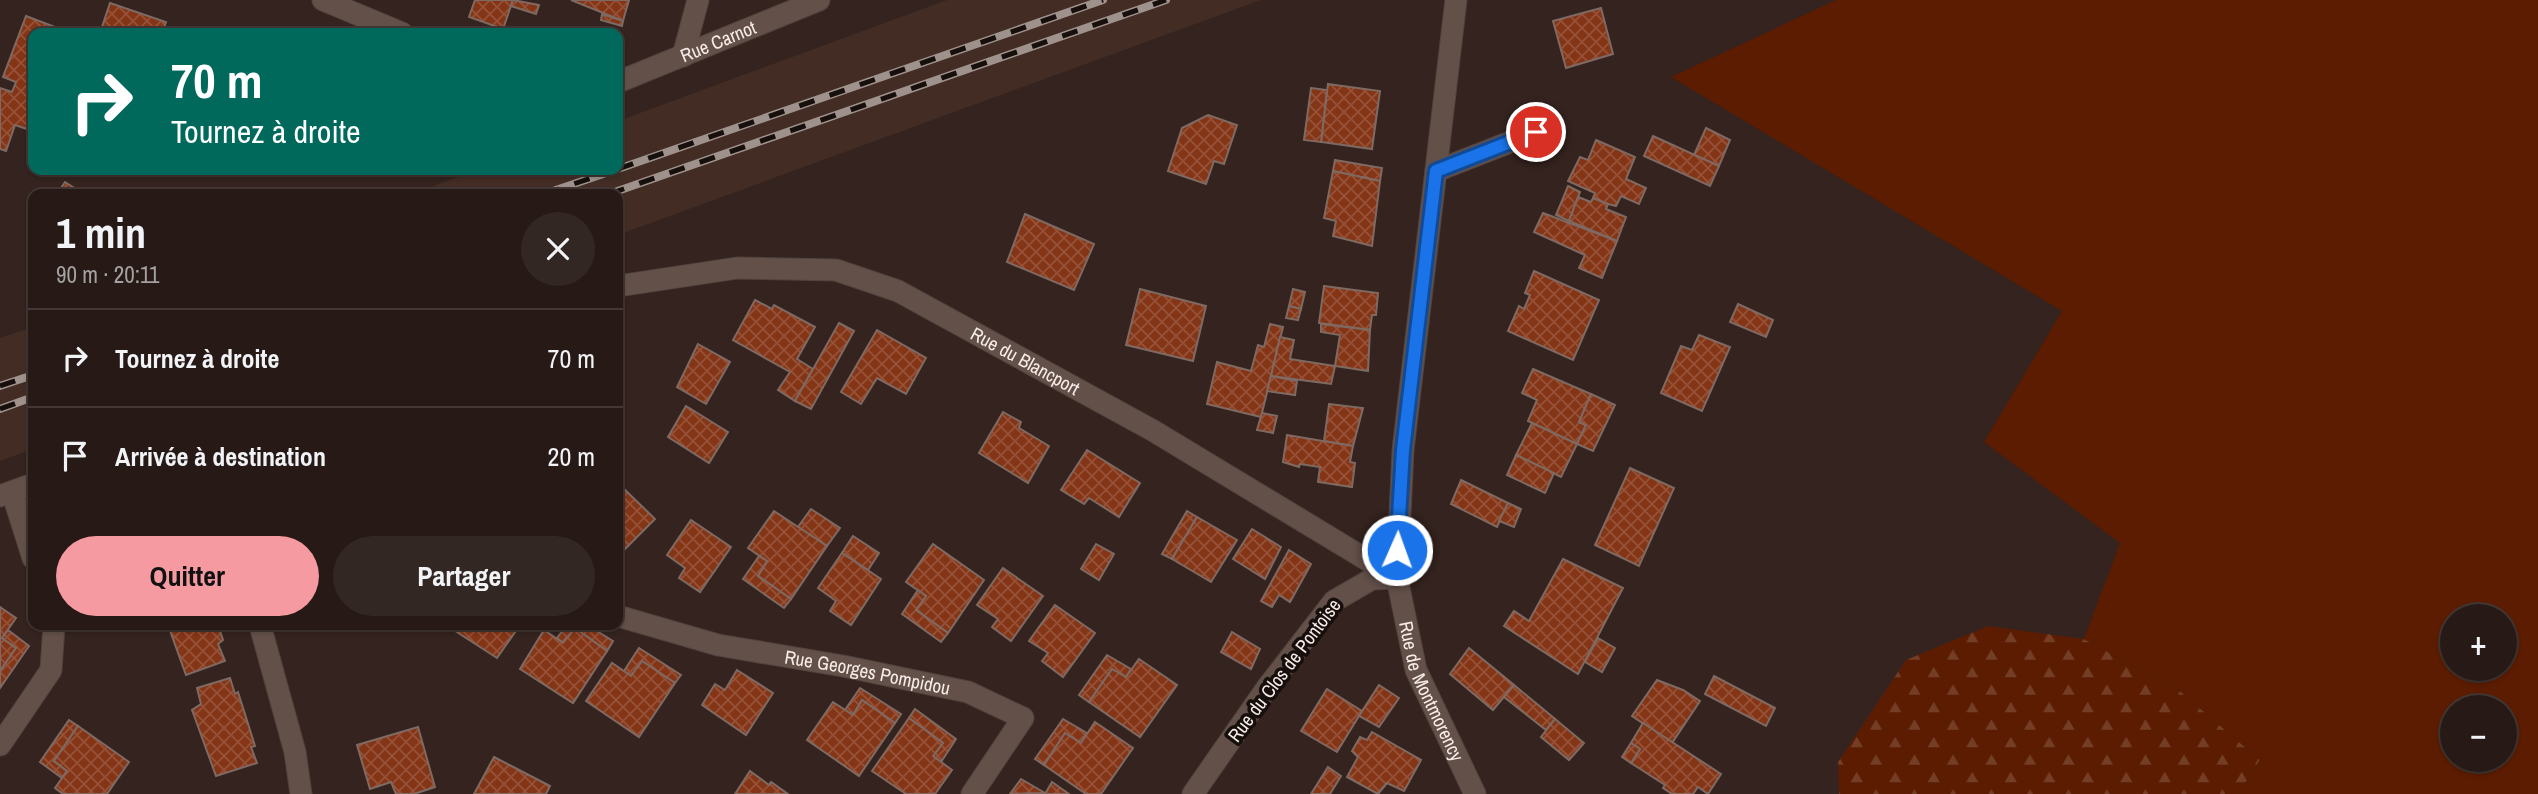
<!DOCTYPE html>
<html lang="fr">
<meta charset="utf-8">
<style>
body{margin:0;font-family:"Archivo Narrow",sans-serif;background:#332723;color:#f1f3f6;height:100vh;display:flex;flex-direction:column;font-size:26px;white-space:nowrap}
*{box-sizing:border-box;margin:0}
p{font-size:23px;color:#a4a1a1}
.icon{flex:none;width:38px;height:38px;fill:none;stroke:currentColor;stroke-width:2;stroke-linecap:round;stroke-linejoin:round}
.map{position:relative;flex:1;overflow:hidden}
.side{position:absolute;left:28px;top:189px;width:595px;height:441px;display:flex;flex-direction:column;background:#271a16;border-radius:14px;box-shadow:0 2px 5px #0004,0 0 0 2px #433835}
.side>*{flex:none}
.guide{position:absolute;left:28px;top:28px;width:595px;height:147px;border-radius:14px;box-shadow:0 2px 5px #0004,0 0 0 2px #433835;background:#00695c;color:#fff;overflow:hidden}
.buttons{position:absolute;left:2440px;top:604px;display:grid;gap:14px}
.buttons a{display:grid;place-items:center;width:77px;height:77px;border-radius:50%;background:#271a16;box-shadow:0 2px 5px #0004,0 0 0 2px #433835;font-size:35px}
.pin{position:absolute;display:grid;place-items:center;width:60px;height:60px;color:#fff;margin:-30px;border:4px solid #fff;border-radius:50%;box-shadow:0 2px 7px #0007}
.me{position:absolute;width:77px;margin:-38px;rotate:2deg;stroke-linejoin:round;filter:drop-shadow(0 0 5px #0008)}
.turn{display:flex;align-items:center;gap:24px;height:147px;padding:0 28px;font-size:32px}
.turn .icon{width:91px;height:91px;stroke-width:2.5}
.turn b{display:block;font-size:49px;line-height:60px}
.round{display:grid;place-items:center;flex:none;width:74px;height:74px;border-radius:37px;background:#332723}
.head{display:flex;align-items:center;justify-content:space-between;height:119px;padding:0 28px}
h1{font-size:42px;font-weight:700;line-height:52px}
.action{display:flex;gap:14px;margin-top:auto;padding:14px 28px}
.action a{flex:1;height:80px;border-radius:42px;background:#f49aa0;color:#111;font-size:28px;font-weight:700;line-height:80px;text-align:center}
.action a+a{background:#332723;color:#f1f3f6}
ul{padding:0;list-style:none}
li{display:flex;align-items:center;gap:21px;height:98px;padding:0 28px;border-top:2px solid #433835}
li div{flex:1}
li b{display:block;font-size:26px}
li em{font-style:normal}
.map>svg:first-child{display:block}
</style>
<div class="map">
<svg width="2538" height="794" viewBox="0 0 2538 794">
<defs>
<pattern id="forest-firs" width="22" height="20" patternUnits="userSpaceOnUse" patternTransform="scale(1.75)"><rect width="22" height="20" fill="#5b1c01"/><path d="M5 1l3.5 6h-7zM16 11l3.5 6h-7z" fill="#733d26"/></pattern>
<pattern id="building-cross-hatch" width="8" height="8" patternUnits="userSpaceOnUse" patternTransform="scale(1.75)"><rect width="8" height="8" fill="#843516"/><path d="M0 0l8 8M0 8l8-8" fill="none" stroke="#965238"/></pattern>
</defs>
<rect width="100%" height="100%" fill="#34231e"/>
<g fill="#422c24">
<polygon points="947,0 1261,0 618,235 618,194 410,194 479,170 618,170 618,121"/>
<polygon points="33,327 33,449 0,461 0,338"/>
</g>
<polygon fill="url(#forest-firs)" points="1988,626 2084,639 2180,691 2260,760 2238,794 1839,794 1838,762 1906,660"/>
<path fill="#5b1c01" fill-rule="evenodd" d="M1836,0H2538V794H2238L2260,760L2180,691L2084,639L2120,543L1984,442L2062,311L1671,77ZM2452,616H2504V668H2452ZM2452,707H2504V760H2452Z"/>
<g fill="url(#building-cross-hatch)" stroke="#7e6a63" stroke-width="2">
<polygon points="475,0 513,0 503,29 469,17"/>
<polygon points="513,0 539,5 536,14 511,6"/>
<polygon points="571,0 629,0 623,21"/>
<polygon points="110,3 166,22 162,33 100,33"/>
<polygon points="1601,8 1613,54 1566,68 1553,21"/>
<polygon points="602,14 623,21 622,26 601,20"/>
<polygon points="26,16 63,30 62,33 33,33 33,131 15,125 6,151 0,149 0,88 12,92 16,82 3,77"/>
<polygon points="1328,84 1380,91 1372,149 1321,142"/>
<polygon points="1311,88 1327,90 1321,142 1304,140"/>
<polygon points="1208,115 1237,125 1224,164 1214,161 1206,184 1168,171 1182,128"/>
<polygon points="1706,128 1730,140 1719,166 1694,155"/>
<polygon points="1653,136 1719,166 1710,186 1644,156"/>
<polygon points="1596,140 1635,157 1626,179 1646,188 1639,204 1621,196 1616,206 1608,204 1593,198 1595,193 1568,181 1580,157 1588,160"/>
<polygon points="1335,160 1382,168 1380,181 1333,171"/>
<polygon points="1333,171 1380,181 1372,246 1333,236 1336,221 1324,218"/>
<polygon points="65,182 79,191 77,194 57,194"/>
<polygon points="1568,186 1580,192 1569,221 1556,215"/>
<polygon points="1578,197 1591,202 1593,198 1608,204 1606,209 1626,217 1617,241 1569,221"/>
<polygon points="1543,213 1617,241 1602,278 1579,268 1585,255 1534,232"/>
<polygon points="1025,214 1094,244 1074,290 1007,262"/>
<polygon points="1534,271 1599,300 1573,360 1508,331 1519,306 1524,309 1530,295 1525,293"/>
<polygon points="1324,286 1378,293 1376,315 1372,315 1370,330 1319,323"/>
<polygon points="1140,289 1206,306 1193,361 1126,345"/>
<polygon points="1293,289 1305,292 1301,309 1289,306"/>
<polygon points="755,300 772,309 774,305 815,327 797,359 813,369 795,401 778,390 790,372 733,340"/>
<polygon points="1738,304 1773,320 1766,337 1730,322"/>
<polygon points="1289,306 1301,309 1298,320 1286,318"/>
<polygon points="839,323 854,331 811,409 795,401"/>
<polygon points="1270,324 1283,327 1261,417 1207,404 1217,362 1251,371 1258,345 1264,347"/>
<polygon points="1321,324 1370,330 1368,371 1335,366 1340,335 1321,332"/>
<polygon points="877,330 926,358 906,394 877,378 861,404 841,392"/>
<polygon points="1699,335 1730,347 1702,411 1661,393 1681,346 1692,350"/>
<polygon points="1280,337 1294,340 1290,359 1335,366 1331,384 1271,376"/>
<polygon points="698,344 730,362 706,404 677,387"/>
<polygon points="1533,369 1591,394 1579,422 1586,425 1577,444 1528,421 1537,400 1522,393"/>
<polygon points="1271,376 1297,381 1295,395 1267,391"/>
<polygon points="1591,394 1615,405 1593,451 1577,444 1586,425 1579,422"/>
<polygon points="1329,404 1363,408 1353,446 1324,441"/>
<polygon points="686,406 728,432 709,463 668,437"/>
<polygon points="1003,412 1021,422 1019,428 1049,446 1028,483 979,453"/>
<polygon points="1262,413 1277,416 1273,433 1257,430"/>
<polygon points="1532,423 1577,444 1561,477 1516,455"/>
<polygon points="1287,435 1353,446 1350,462 1355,463 1352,487 1318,482 1320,467 1300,464 1299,467 1283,462"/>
<polygon points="1087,450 1140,483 1119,517 1089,498 1084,504 1061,490"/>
<polygon points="1516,455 1554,473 1545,493 1507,475"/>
<polygon points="1630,468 1674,488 1639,566 1595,545"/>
<polygon points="1461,480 1508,503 1497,527 1451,504"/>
<polygon points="620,485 655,519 618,556 618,487"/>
<polygon points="1508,503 1521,509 1514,527 1499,521"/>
<polygon points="811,509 840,528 827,546 798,527"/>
<polygon points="774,511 827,546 791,599 758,576 767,561 748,548"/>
<polygon points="1187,511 1197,517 1172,559 1162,554"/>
<polygon points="1197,517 1237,540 1211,582 1172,559"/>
<polygon points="691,520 731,547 700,592 679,578 685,568 667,555"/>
<polygon points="1252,529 1281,547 1265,579 1233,559"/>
<polygon points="853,536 879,553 868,570 842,553"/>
<polygon points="933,544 984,580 948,633 916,610 926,596 906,582"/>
<polygon points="1096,544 1114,554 1099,580 1081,569"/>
<polygon points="1289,550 1311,564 1290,602 1279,595 1272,607 1261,601"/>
<polygon points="842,553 881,579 851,625 830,611 836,601 818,588"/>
<polygon points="759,556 767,561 758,576 791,599 784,608 743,579"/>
<polygon points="1563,559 1623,588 1578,674 1504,626 1514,611 1529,621"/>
<polygon points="1003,568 1043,596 1011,641 992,627 998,619 977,605"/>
<polygon points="918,590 926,596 916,610 948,633 941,642 902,614"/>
<polygon points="1055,605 1095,633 1063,677 1042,661 1048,653 1029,641"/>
<polygon points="0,607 16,618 2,638 16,648 0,671"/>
<polygon points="168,625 218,625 223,640 218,644 225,661 186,675"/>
<polygon points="446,625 520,625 497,658"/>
<polygon points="567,625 587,625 613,641 607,651 575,628 563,643 557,638"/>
<polygon points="575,628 607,651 573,703 520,669 544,630 563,643"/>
<polygon points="8,630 29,646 0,688 0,671 16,648 2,638"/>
<polygon points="1232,632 1260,649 1251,669 1221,652"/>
<polygon points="1598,638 1615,648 1602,672 1585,662"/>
<polygon points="639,648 681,675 675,683 642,661 631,676 624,671"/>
<polygon points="1469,648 1514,685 1493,710 1450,674"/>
<polygon points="1107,655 1131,669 1126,677 1112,669 1089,702 1079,695"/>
<polygon points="1139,659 1177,685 1140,737 1089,702 1112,669 1126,677"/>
<polygon points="642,661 675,683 639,737 586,701 612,663 631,676"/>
<polygon points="737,670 773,693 746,735 702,705 715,684 725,690"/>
<polygon points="1714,676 1775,708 1766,726 1705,694"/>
<polygon points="230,678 235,694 238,692 255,746 251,747 257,763 216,776 192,710 201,704 197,688"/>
<polygon points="1657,680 1683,690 1700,701 1672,743 1632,716"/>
<polygon points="1379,685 1399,698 1379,727 1359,716"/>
<polygon points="1514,685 1555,719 1546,730 1504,697"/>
<polygon points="860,688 901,714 895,723 862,700 853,715 845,710"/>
<polygon points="1327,689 1362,711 1337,752 1301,731"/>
<polygon points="862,700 895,723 859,776 807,740 833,702 853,715"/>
<polygon points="915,709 956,739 941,762 933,756 943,743 909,718"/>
<polygon points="909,718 943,743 933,756 952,770 935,794 906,794 872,771"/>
<polygon points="1063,719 1087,733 1081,743 1065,733 1044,765 1035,759"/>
<polygon points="1555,719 1584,743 1569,760 1541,737"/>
<polygon points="69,720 78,726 54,761 67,771 62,778 40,762"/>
<polygon points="1095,722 1133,748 1101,794 1086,794 1044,765 1065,733 1081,743"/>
<polygon points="1643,723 1721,774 1708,794 1698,787 1693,794 1672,794 1663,788 1665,785 1631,763 1640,749 1631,743"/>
<polygon points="78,726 129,762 107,794 63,794 55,788 67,771 54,761"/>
<polygon points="418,727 435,787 414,794 396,794 391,782 370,789 357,745"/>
<polygon points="1372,732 1421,760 1404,791 1387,783 1378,794 1347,777 1358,757 1352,751 1360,737 1367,740"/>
<polygon points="1631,743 1640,749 1631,763 1622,757"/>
<polygon points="494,757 550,786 546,794 474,794"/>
<polygon points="1328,767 1341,776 1330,794 1311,794"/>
<polygon points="750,771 769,785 771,782 788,794 735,794"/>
<polygon points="1021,779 1045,793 1010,794"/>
<polygon points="1052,782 1069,794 1045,794"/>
</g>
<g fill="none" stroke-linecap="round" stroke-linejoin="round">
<g stroke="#50423d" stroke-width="23">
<polyline id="service" points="683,56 698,0"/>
</g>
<g stroke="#50423d" stroke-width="23">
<g id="minor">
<polyline points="323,0 402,33"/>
<path id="s1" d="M1456,0L1403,450L1397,578L1416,670L1475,794"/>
<path id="s2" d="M618,82L819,0"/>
<polyline points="1436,171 1536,132"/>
<path id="s3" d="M618,286L737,268L836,270L898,291L1152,430L1397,578"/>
<polyline points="12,492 33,558"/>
<polyline points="0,496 33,484"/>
<path id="s4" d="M618,616L718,645L843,666L968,692L1023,718L972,794"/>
<polyline points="260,625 295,752 301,794"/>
<polyline points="0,745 51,670 54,625"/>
<polyline points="1193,794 1266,689 1334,601 1372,579 1397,578"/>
</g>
</g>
<use href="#service" stroke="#625049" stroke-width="21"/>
<use href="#minor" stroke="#625049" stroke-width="21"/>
<g stroke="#9f928d" stroke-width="8">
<g id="rail">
<polyline points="618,169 1103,0"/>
<polyline points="544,194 615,170"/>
<polyline points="609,194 1166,0"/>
<polyline points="0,386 33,375"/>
<polyline points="0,409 33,397"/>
</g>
</g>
<use href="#rail" stroke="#160f0c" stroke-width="5" stroke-dasharray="16" stroke-linecap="butt"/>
</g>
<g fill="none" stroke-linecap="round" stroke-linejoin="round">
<g stroke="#114b97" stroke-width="18">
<polyline id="route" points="1397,550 1403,450 1436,171 1536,132"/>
</g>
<use href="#route" stroke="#1a73e8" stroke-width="12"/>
</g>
<g text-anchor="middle" stroke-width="7" stroke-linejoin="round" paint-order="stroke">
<g font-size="19" fill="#f7ece8" stroke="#160f0c">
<text dy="7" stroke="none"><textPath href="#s2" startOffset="108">Rue Carnot</textPath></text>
<text dy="7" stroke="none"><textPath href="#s3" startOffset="430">Rue du Blancport</textPath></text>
<text transform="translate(1284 670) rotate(-53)" y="7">Rue du Clos de Pontoise</text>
<text dy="7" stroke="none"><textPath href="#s4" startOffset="256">Rue Georges Pompidou</textPath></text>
<text dy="7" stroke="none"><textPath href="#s1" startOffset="700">Rue de Montmorency</textPath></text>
</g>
</g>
</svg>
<div class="buttons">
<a>+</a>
<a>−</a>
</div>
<div class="pin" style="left:1536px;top:132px;background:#d93025"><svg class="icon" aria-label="arrive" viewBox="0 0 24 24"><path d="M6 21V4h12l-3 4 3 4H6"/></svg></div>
<svg class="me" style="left:1397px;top:550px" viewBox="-20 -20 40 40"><circle r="17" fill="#1a73e8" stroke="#fff" stroke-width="3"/><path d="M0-11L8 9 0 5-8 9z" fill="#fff"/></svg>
<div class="guide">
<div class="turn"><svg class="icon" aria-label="right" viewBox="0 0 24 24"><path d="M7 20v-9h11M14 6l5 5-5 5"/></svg><div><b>70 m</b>Tournez à droite</div></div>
</div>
<section class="side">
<div class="head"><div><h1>1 min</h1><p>90 m · 20:11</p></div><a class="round"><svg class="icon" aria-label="close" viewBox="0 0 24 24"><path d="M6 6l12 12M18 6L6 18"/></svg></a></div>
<ul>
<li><svg class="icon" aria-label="right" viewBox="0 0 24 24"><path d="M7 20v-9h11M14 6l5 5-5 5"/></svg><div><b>Tournez à droite</b></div><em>70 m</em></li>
<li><svg class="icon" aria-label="arrive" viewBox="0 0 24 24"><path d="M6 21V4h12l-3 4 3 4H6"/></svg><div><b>Arrivée à destination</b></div><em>20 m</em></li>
</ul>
<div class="action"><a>Quitter</a><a>Partager</a></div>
</section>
</div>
